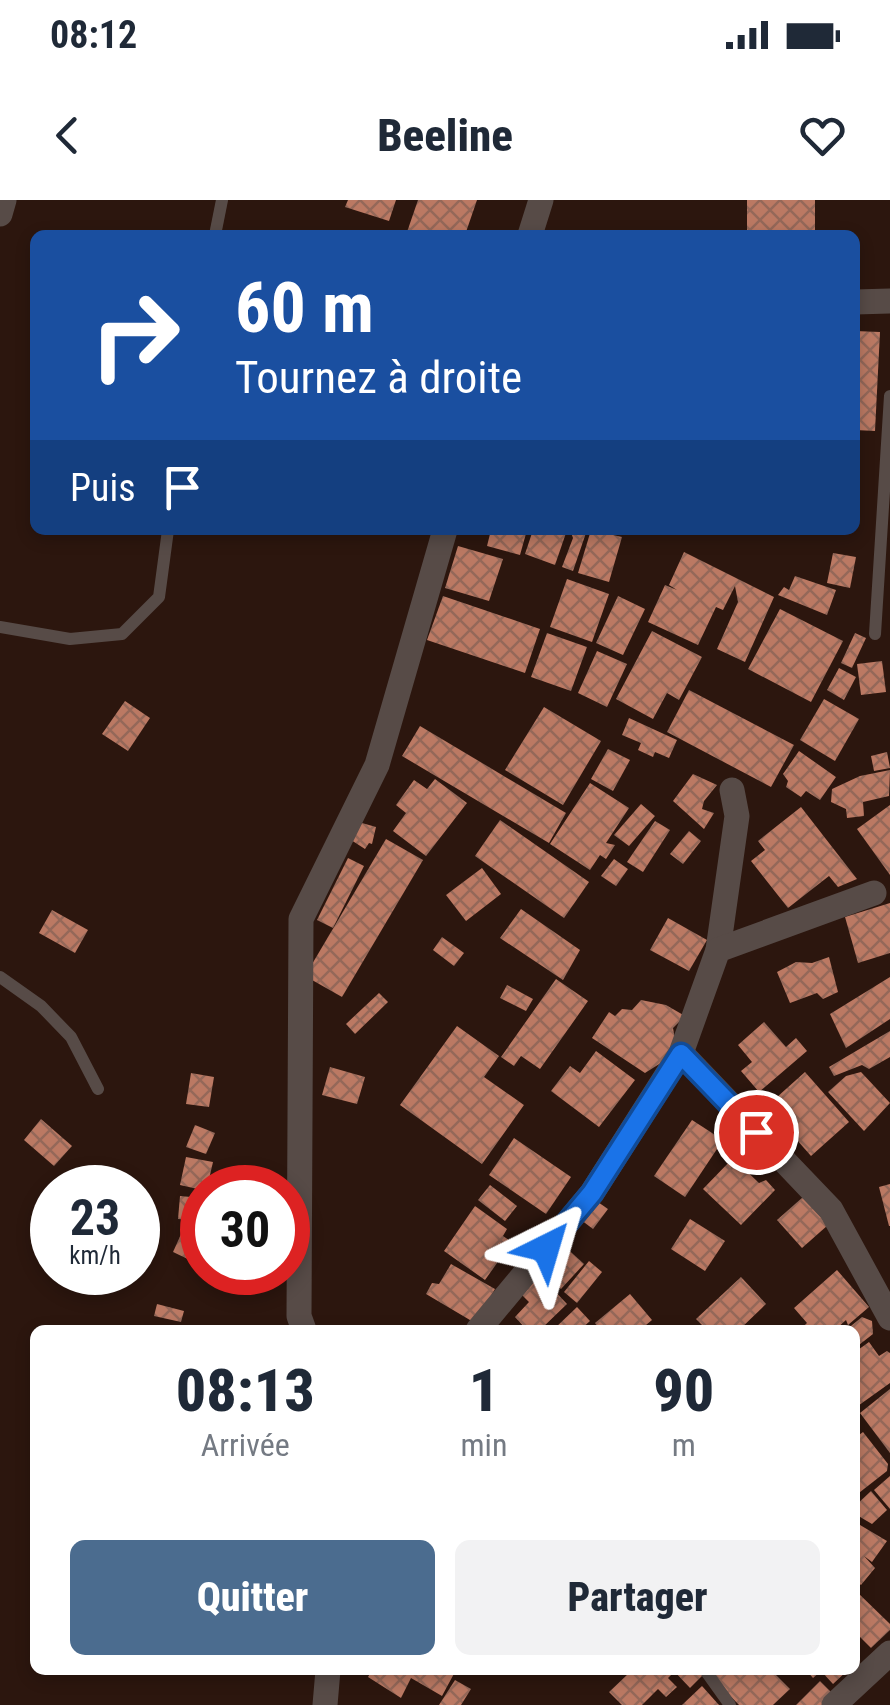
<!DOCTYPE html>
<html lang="fr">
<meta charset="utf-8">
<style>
body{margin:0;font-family:"Roboto Condensed",sans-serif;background:#f2f2f3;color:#1f2937;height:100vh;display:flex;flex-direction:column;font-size:38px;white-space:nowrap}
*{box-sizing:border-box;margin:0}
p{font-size:32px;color:#747a83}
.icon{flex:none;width:55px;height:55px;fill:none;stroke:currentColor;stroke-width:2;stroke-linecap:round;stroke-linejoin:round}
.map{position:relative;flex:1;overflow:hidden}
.details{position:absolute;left:30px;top:1125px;width:830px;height:350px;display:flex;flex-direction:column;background:#fff;border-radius:15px;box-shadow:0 5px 15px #0003}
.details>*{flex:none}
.hud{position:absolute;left:30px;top:30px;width:830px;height:305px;border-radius:15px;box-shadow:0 5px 15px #0003;background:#1a4fa0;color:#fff;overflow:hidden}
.speed{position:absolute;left:30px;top:965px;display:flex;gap:20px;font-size:50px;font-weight:700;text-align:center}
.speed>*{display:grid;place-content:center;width:130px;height:130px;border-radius:50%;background:#fff;box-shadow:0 5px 15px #0003;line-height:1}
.speed small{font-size:25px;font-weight:400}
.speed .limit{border:15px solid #d22;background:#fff;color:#111}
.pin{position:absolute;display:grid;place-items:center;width:85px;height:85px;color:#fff;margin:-42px;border:5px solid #fff;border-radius:50%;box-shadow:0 2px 10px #0007}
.me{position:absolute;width:110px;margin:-55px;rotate:40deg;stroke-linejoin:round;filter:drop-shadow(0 0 8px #0008)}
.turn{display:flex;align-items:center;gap:35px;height:210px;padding:0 40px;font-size:45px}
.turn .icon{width:130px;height:130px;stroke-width:2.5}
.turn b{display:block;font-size:70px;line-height:85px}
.then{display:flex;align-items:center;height:95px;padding:0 40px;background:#0003;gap:20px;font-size:38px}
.eta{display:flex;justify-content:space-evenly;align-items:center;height:170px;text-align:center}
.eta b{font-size:60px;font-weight:800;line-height:70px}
.button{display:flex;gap:20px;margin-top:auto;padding:20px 40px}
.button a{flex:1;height:115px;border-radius:15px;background:#4b6c8f;color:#fff;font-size:40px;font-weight:800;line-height:115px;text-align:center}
.button a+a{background:#f2f2f3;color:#1f2937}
.status{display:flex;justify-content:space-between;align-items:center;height:70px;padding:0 50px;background:#fff;direction:ltr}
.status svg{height:28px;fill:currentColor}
header{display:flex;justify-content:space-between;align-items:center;height:130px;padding:0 40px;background:#fff;font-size:45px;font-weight:800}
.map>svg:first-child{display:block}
</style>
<div class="status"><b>08:12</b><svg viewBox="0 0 49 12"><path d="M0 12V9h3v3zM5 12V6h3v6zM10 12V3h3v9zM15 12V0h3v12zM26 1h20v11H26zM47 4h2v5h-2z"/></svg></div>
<header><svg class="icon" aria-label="back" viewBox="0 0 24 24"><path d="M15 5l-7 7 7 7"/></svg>Beeline<svg class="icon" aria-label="heart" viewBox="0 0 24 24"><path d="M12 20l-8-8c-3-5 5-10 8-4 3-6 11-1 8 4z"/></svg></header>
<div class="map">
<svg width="890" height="1505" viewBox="0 0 890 1505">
<defs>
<pattern id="building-cross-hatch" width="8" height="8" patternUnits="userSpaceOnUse" patternTransform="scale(2.5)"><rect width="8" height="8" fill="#bb7963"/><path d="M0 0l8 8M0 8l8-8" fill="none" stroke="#946859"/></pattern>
</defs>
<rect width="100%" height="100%" fill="#2c160e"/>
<g fill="url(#building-cross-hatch)">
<polygon points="348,0 396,0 389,21 345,7"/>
<polygon points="418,0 477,0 465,35 417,35 407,32"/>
<rect x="747" y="0" width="68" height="35"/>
<polygon points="855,131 880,132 875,231 855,230"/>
<polygon points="491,330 527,330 520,355 487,346"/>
<polygon points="533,330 567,330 555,365 525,354"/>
<polygon points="570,330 587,330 573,371 562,367 573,338"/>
<polygon points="591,330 622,337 609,382 578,373"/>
<polygon points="458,346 503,359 489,401 445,388"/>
<polygon points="684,352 774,397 745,462 717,449 738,402 735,386 723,410 716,407 698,445 648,422 665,385 677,390 669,385"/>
<polygon points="833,353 856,357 850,388 827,383"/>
<polygon points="795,376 836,390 827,415 778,395 784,387 789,390"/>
<polygon points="567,379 609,394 592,442 550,427"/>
<polygon points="443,396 540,429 525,473 427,440"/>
<polygon points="618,396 645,409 623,455 596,443"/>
<polygon points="780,409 843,441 811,502 748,469"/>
<polygon points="652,431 702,457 679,500 667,493 653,519 616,499"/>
<polygon points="547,433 587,447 571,491 531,477"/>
<polygon points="855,433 866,438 852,468 841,463"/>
<polygon points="597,451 627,464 607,507 578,493"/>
<polygon points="882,461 886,492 861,495 857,464"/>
<polygon points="839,468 856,477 844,500 827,490"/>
<polygon points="689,490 794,545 771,587 667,532"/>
<polygon points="824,499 859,519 835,561 800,540"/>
<polygon points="125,501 150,518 128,551 102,534"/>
<polygon points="544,507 601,541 563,605 505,570"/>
<polygon points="629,518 677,540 669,558 655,552 653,557 638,550 641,543 622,535"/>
<polygon points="420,526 566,613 549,643 402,556"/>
<polygon points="608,549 630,560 613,591 591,579"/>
<polygon points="799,551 836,577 820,600 806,591 801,597 786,587 788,581 783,574"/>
<polygon points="887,552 890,568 874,571 871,556"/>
<polygon points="890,570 889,596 863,602 864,616 847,618 846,609 831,602 832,589 860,576"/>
<polygon points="693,574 717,585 704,601 702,609 714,613 704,629 673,601"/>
<polygon points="435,579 467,603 426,656 393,631 406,613 396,605 414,580 427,589"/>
<polygon points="590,583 629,608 606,643 615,645 606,659 600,655 590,670 550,644"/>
<polygon points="641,604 655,616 629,646 614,635"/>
<polygon points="890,605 890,675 857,629"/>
<polygon points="801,607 857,679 838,687 829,676 788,708 751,661 765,650 758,641"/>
<polygon points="500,620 589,682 564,718 475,656"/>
<polygon points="655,621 670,630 643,672 627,662"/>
<polygon points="362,623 376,627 372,644 369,643 365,649 351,640"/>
<polygon points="689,631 701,641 683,664 670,654"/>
<polygon points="386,639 423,660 342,797 305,776"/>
<polygon points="348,658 364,666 333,728 317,720"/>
<polygon points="614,659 628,669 616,686 601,676"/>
<polygon points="482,668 501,694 466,721 446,695"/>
<polygon points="890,703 890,753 858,763 845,717"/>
<polygon points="521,709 580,750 563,780 500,738"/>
<polygon points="52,710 88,730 75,753 39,733"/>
<polygon points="668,718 707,740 689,771 650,750"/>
<polygon points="442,737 464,753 454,766 433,750"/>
<polygon points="829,757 838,792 823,799 817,793 790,803 777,772 796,762 812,763"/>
<polygon points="890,777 890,819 846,848 830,814"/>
<polygon points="556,779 588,801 540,869 521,856 514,866 501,857"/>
<polygon points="507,785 533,799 526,811 500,798"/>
<polygon points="379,793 388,802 355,834 346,824"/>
<polygon points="641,800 666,805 685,816 673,828 676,845 664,861 645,873 592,838 609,812 615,816 622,809 632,810"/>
<polygon points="764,822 786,847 796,838 807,851 759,892 741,871 752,862 738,845"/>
<polygon points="457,826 499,856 484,877 524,905 482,964 400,905"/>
<polygon points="890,831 890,857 869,869 862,865 834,876 829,867"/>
<polygon points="596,851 635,880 599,927 551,891 570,866 580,873"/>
<polygon points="330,867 365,877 357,904 322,895"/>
<polygon points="805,872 849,922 811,956 767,906"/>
<polygon points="861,872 890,903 864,931 828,892 846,876"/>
<polygon points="191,873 214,877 209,907 186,904"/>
<polygon points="41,919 72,946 54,966 24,940"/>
<polygon points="692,920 723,940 685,997 654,976"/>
<polygon points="195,925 215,933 206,954 186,947"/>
<polygon points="514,938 571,977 546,1014 489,975"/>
<polygon points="186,957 213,962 207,988 202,990 180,985"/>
<polygon points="733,958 759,983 766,980 775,990 741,1025 703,989"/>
<polygon points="890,984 890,1026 889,1026 879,987"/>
<polygon points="490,985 517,1006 505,1021 478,1000"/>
<polygon points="180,996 202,998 202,1021 178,1019"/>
<polygon points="803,997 828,1025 802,1048 777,1020"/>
<polygon points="595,1000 608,1009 593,1029 581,1020"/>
<polygon points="475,1006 507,1029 503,1036 512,1042 485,1080 444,1051"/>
<polygon points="690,1019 725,1041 705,1071 671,1049"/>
<polygon points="182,1032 201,1040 192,1061 173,1052"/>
<polygon points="560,1042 584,1064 561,1089 537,1068"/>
<polygon points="589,1061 602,1072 577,1103 564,1092"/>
<polygon points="451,1064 495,1089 475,1123 426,1094 432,1083 439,1084"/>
<polygon points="837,1070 869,1107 848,1125 846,1120 835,1130 799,1130 807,1123 794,1108"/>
<polygon points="536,1071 567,1104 540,1130 527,1130 515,1117 529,1102 517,1090"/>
<polygon points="741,1077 766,1104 739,1130 707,1130 696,1119"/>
<polygon points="630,1094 652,1120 640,1130 600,1130 595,1123"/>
<polygon points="157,1104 184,1111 181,1122 154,1116"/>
<polygon points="577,1107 590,1121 580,1130 553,1130"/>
<polygon points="862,1117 872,1121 873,1134 855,1148 855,1130 846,1130"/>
<polygon points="869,1142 879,1156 887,1151 890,1153 890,1183 855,1208 855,1152"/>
<polygon points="890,1189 890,1253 860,1213"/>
<polygon points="863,1232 888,1264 887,1271 855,1296 855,1238"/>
<polygon points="890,1276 890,1309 874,1290"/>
<polygon points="871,1291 887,1310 872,1324 855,1314 855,1306"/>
<polygon points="855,1322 887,1341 872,1362 864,1356 875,1368 861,1385 855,1380"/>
<polygon points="855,1390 890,1424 890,1430 871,1448 855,1432"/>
<polygon points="372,1470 456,1470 442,1496 411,1478 401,1498 368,1477"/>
<polygon points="626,1470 670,1470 673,1473 668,1478 677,1487 666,1497 658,1489 642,1505 622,1505 609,1492 629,1473"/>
<polygon points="673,1470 702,1470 705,1473 690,1488"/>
<polygon points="718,1470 771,1470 790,1489 773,1505 739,1505 711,1476"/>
<polygon points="806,1470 848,1470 833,1484 821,1471 813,1478"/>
<polygon points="455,1480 471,1489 461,1505 439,1505"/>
<polygon points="820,1481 835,1496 826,1505 796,1505"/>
<polygon points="702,1486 719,1505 682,1505"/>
</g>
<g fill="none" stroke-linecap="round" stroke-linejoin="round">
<g stroke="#574b47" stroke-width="12">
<polyline points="215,35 222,0"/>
<polyline points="0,427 70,439 122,434 159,397 168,330"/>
<polyline points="875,434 890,196"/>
<polyline points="0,777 41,806 71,837 98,889"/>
<polyline points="705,1470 730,1505"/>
</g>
<g stroke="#574b47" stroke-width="25">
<polyline points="0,14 4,0"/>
<polyline points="530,35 541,0"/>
<polyline points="855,102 890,101"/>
<polyline points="718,750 737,616 732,590"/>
<polyline points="681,853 831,1010 890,1118"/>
<polyline points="304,1130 299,1116 301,719 377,565 445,330"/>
<polyline points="478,1130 592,993 681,853 718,750 874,693"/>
<polyline points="325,1505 328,1470"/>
<polyline points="834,1505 890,1453"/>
</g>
</g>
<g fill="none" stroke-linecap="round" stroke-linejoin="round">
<g stroke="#114b97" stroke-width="25">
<polyline id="route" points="546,1048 592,993 681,854 756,932"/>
</g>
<use href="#route" stroke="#1a73e8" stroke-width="18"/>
</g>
</svg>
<div class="speed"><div>23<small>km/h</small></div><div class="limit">30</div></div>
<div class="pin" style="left:756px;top:932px;background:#d93025"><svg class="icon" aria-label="arrive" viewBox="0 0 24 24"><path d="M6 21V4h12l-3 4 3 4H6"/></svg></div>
<svg class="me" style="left:546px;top:1048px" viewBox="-20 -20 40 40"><path d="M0-17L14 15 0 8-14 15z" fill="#1a73e8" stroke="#fff" stroke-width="4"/></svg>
<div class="hud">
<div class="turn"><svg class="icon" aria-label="right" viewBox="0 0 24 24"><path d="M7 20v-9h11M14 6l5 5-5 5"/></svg><div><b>60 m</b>Tournez à droite</div></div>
<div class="then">Puis<svg class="icon" aria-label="arrive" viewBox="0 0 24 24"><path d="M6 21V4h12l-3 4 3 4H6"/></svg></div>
</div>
<section class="details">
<div class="eta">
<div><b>08:13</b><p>Arrivée</p></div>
<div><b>1</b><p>min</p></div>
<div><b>90</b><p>m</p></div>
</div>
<div class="button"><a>Quitter</a><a>Partager</a></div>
</section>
</div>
